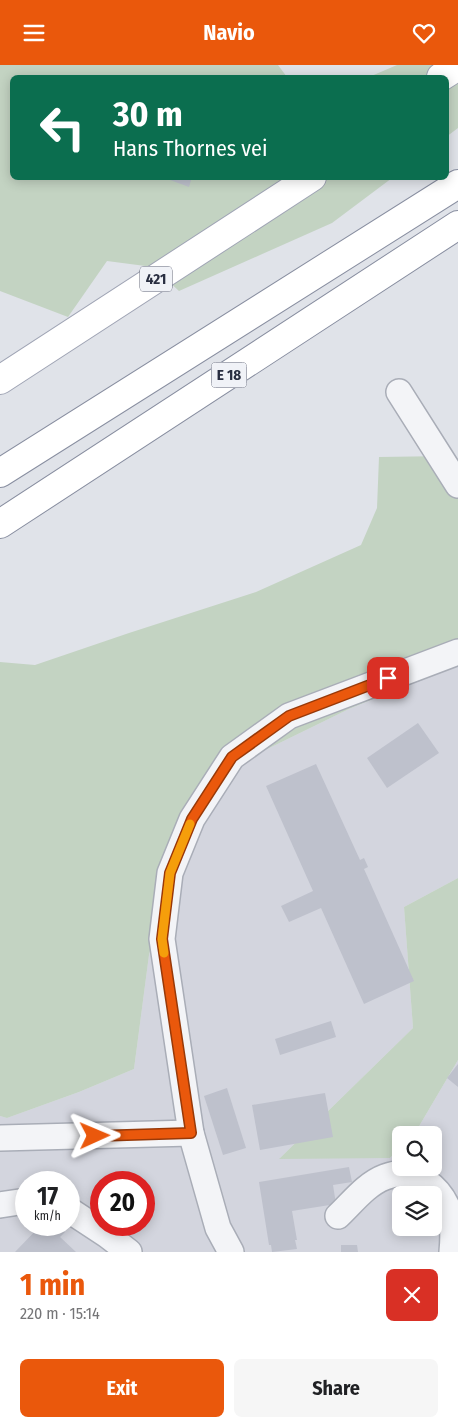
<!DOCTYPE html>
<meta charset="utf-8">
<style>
body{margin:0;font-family:"Fira Sans Condensed",sans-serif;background:#f6f6f6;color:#202124;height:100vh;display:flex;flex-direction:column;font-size:19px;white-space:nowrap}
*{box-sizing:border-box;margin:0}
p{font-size:16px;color:#757577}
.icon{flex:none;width:28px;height:28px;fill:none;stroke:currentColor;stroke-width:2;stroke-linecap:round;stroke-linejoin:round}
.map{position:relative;height:1187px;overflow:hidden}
.drawer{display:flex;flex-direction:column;background:#fff;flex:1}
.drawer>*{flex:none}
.hud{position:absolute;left:10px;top:10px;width:439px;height:105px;border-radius:8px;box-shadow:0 2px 12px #0003;background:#0b6e4f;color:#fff;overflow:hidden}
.buttons{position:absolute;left:392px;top:1061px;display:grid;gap:10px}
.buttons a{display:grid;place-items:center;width:50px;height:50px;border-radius:8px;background:#fff;box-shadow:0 2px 12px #0003;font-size:25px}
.speed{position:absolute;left:15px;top:1106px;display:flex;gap:10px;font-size:25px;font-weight:700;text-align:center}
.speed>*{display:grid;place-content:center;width:65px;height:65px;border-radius:50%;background:#fff;box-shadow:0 2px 12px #0003;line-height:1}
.speed small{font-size:12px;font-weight:400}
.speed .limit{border:8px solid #d22;background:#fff;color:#111}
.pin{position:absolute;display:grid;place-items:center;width:42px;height:42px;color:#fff;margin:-21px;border-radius:10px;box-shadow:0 2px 8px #0006}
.me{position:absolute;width:55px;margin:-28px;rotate:89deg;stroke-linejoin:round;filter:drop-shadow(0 0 4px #0008)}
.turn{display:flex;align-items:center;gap:18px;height:105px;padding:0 20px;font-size:22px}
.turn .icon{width:65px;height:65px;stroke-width:2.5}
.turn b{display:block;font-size:35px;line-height:42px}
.round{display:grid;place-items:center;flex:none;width:52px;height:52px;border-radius:8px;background:#f6f6f6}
.head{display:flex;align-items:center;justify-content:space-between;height:85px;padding:0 20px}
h1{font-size:30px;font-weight:700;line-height:38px;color:#ea580c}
.cta{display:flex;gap:10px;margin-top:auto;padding:10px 20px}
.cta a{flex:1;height:58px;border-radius:8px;background:#ea580c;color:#fff;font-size:20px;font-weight:700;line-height:58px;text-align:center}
.cta a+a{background:#f6f6f6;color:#202124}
header{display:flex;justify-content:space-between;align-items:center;height:65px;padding:0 20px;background:#ea580c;color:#fff;font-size:22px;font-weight:700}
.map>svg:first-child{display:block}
</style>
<header><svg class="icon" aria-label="menu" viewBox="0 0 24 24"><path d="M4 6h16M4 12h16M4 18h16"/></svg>Navio<svg class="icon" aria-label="heart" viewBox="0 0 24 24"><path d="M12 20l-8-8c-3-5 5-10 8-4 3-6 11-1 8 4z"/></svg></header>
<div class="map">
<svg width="458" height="1187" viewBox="0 0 458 1187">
<rect width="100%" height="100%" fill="#e0e3e9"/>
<path fill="#d3d5de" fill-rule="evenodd" d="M458,599V813L404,842L413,963L280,1093H390L401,1081V1102H434V1070H412L418,1063L458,995V1187H0V1051L7,1053L79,1027L134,1004L149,890L177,776L243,696L349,644ZM26,1118H69V1160H26ZM101,1118H144V1160H101ZM401,1130H434V1162H401Z"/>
<g fill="#c3d3c2">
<polygon points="0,0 278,0 287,12 12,12 12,112 392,113 332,158 179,226 153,202 107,196 68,252 0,226"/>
<polygon points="397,0 458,0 458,63 446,72 446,12 369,12"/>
<polygon points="447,391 458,399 458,599 349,644 243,696 177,776 149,890 134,1004 79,1027 7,1053 0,1051 0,597 35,600 129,568 256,527 361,480 377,443 379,392"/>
<polygon points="458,813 458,995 418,1063 412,1070 401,1070 401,1081 390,1093 279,1094 413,963 404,842"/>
</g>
<g fill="#bec1cc">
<polygon points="162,112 192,112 189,122"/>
<polygon points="418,658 439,688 387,723 367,693"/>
<polygon points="316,699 360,795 364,793 368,802 364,804 414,916 364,939 321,843 289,857 281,841 313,826 266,721"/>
<polygon points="331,956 336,972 280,990 275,974"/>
<polygon points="458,999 458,1022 447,1013"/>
<polygon points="227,1023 246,1083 223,1090 204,1031"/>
<polygon points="325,1028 333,1072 260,1085 252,1040"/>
<polygon points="349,1102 352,1117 333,1120 336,1139 292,1146 297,1175 295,1175 297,1184 272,1187 271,1180 269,1180 259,1117"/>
<polygon points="41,1160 57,1160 65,1167 60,1172 76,1187 15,1187"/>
<polygon points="341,1180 357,1180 358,1187 341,1187"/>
</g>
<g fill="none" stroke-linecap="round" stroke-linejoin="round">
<g stroke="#a9adb7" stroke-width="28">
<g id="minor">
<polyline points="399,327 458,420"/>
<polyline points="0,1073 191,1068"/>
<polyline points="0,1140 26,1136"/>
<polyline points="69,1145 107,1170 129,1187"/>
<path d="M338,1151C352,1138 366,1119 385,1112C416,1100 443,1123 451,1153C454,1164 453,1176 452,1187"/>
<polyline points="231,1187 218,1163 191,1068 162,874 170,808 192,754 232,692 289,651 458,587"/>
</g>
</g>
<g stroke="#a0a5b5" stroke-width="30">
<g id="major">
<polyline points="441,12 458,1"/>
<polyline points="0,315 312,112"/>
</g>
</g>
<g stroke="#888ea0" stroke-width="30">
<g id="highway">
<polyline points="0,408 458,119"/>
<polyline points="0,459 458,160"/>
</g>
</g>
<use href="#minor" stroke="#f3f4f7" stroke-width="25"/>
<use href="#major" stroke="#fff" stroke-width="28"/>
<use href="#highway" stroke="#fff" stroke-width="28"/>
</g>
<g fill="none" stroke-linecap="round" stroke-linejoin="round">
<g stroke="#983908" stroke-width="12">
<polyline id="route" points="95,1071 191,1068 162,874 170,808 192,754 232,692 289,651 388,613"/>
</g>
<use href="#route" stroke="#ea580c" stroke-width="9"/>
<polyline stroke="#f59e0b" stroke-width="9" points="164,888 162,874 170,808 190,759"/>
</g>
<g text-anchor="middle" stroke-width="4" stroke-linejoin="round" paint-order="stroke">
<g fill="#f0f2f7" stroke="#656978" stroke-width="1">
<rect x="140" y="201.5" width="32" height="25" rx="4"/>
<rect x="211.5" y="297.5" width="35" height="25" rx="4"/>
</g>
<g font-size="15" font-weight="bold" fill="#292e41">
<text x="156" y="219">421</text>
<text x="229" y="315">E 18</text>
</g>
</g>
</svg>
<div class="buttons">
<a><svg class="icon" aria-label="search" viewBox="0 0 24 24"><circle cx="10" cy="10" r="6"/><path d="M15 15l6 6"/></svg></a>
<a><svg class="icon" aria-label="layers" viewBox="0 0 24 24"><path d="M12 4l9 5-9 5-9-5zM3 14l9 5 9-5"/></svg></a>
</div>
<div class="speed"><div>17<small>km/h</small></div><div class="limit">20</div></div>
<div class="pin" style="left:388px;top:613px;background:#d93025"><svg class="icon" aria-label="arrive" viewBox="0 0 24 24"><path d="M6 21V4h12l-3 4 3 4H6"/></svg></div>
<svg class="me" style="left:95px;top:1071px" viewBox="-20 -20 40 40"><path d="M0-17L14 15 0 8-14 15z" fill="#ea580c" stroke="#fff" stroke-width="4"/></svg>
<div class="hud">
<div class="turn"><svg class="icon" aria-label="left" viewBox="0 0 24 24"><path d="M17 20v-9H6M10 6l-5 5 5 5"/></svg><div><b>30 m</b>Hans Thornes vei</div></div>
</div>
</div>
<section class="drawer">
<div class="head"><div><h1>1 min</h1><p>220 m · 15:14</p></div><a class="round" style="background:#d93025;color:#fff"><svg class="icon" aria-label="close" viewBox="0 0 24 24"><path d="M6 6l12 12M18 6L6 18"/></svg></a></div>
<div class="cta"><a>Exit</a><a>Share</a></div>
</section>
